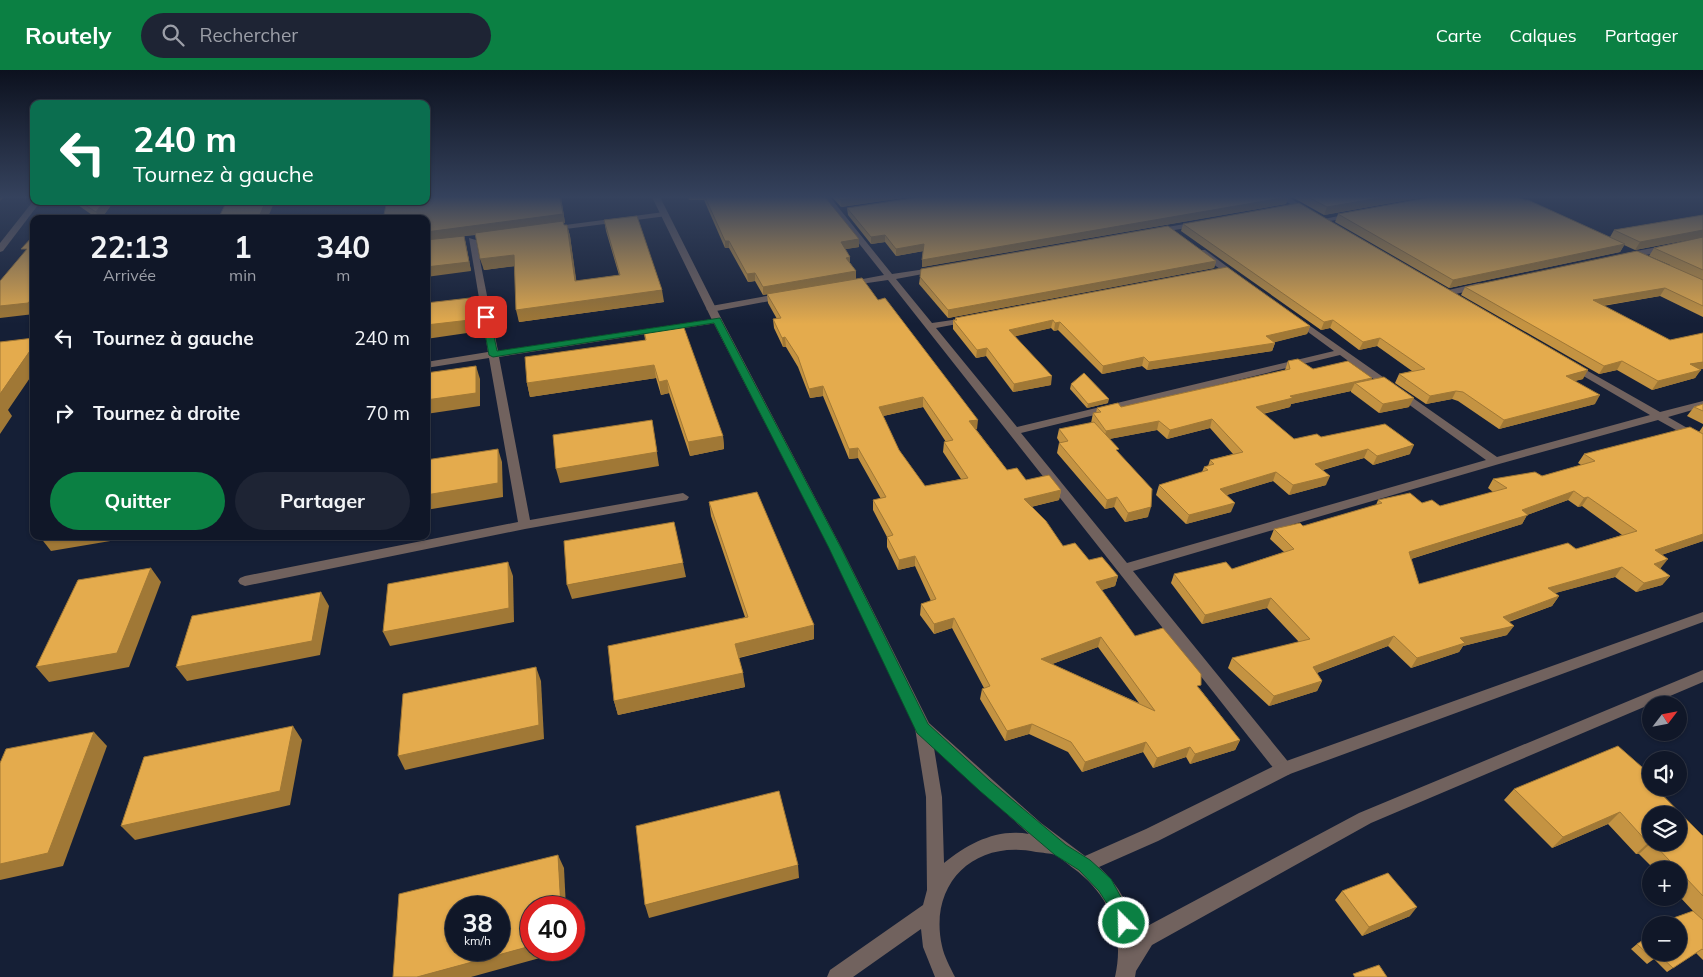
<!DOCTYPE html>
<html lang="fr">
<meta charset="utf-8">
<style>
body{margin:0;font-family:Mulish,sans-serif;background:#1e2434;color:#f1f3f6;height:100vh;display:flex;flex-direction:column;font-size:19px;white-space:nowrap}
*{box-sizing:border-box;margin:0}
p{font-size:16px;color:#9c9fa8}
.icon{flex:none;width:28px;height:28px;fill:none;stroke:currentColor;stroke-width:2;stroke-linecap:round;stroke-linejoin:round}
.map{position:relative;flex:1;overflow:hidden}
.panel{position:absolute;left:30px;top:145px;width:400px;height:325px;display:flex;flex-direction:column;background:#101728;border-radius:10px;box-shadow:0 1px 4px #0004,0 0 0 1px #303645}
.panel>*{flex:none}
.banner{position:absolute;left:30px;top:30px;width:400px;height:105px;border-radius:10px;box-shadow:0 1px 4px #0004,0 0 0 1px #303645;background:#0b6e4f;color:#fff;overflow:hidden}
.needle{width:32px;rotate:58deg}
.fabs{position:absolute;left:1642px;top:626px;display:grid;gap:10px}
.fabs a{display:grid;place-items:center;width:45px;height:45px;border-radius:50%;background:#101728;box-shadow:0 1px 4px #0004,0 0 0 1px #303645;font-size:25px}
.speed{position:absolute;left:445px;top:826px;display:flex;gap:10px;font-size:25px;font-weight:700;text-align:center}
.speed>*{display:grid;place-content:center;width:65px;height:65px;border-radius:50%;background:#101728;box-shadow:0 1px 4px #0004,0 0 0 1px #303645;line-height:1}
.speed small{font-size:12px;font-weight:400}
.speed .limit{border:8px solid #d22;background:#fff;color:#111}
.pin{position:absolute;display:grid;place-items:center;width:42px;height:42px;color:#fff;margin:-21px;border-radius:10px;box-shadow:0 2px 8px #0006}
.me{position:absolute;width:55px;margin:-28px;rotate:337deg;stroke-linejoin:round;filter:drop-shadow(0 0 4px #0008)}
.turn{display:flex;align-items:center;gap:18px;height:105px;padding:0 20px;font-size:22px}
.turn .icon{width:65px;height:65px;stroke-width:2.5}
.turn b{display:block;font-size:35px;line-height:42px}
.eta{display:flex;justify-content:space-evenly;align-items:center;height:85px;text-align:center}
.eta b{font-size:30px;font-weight:700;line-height:35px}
.button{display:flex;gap:10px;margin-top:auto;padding:10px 20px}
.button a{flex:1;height:58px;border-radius:30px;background:#0b8043;color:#fff;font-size:20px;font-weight:700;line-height:58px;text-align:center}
.button a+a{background:#1e2434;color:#f1f3f6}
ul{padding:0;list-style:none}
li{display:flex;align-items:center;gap:15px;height:75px;padding:0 20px}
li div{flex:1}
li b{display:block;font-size:19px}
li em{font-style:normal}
header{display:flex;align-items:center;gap:30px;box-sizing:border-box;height:70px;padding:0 25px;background:#0b8043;color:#fff}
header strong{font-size:24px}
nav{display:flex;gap:28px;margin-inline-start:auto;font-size:18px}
.search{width:350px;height:45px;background:#1e2434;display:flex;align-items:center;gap:12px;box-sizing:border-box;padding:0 18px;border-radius:28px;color:#9c9fa8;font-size:19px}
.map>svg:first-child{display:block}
</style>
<header>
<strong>Routely</strong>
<div class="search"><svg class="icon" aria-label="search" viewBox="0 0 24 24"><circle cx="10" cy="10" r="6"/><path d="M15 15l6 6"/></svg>Rechercher</div>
<nav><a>Carte</a><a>Calques</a><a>Partager</a></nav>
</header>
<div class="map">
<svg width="1703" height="907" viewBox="0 0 1703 907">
<rect width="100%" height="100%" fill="#151f36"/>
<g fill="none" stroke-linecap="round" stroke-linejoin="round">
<g fill="#71625e" fill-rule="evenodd">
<path d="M822,127H830L892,204L939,197V201L896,209L932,253L973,247V251L936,258L1017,357L1334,281L1293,251L1291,249L1296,246L1497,387L1650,345L1568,297V293L1572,292L1660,342L1703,331V337L1668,347L1703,367V375L1658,350L1499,394L1133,501L1290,694L1292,699L1290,704L1284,706L1278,704L888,210L847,216V212L884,205ZM1340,285L1486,390L1127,493L1021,363Z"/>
<polygon points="1279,127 1288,127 1313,142 1306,144"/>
<polygon points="34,130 41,131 3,181 0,182 0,173"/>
<polygon points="664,142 668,144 667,146 550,161 546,159 550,157"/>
<polygon points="1353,143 1357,145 1356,147 1323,152 1319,150"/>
<polygon points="1197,152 1201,154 1200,156 1155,163 1151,161 1155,159"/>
<polygon points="469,168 476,170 498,281 720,248 720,252 717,253 499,287 530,450 683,423 689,427 687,430 525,459 245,516 240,514 238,511 240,508 245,506 518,452 489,288 426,298 426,292 488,282"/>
<polygon points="1668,175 1671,176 1671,180 1626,189 1622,186 1626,183"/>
<polygon points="1199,180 1205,180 1241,207 1240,209 1234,209 1199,184"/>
<polygon points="1479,213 1483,216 1482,218 1447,226 1442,223 1444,221"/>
<polygon points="783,223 788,226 786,228 711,242 706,239 711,236"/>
</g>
<path fill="#71625e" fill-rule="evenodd" d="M652,127H660L722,250L841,477L929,653L1041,753L1085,786L1146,759L1278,694L1703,542V552L1290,704L1158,771L1099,797C1119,815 1132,839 1136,865L1138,861L1359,743L1703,600V612L1371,753L1152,875L1136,901L1135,907H1115C1125,863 1110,825 1073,798C1068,794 1061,788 1055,785C1050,783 1042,783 1036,782C975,769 928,813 942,876C944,886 950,897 955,907H935L923,877L921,859L853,907H827L830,900L923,835L927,820L926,727L915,658L829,477L712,250ZM934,678L1029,764C998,758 968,773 944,793L942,727Z"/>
</g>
<g fill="#c49342" fill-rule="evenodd">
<polygon points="426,127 561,127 565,153 564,153 564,155 567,155 570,166 576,211 619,205 606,161 604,150 664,232 519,252 514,196 484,200 476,165 464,166 466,175 471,201"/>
<path d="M688,127H825L859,177L845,179L850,187V193L856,201V209L878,230L1007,400L1026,410L1061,420L1059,430L1031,437L1063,476L1118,506L1115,516L1101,520L1135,566L1200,619L1240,670L1235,680L1190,694L1186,687L1153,698L1143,682L1082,702L1068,682L1029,664L1005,671L980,629L982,619L984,618L952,558L934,564L920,545L921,534L931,531L915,496L898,500L887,477V467L873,440V430L881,429L858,388L849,389L823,326L810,328L798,297L786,277H783L774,258L773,249H777L768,233L767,224L763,225L755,211L748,212L729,178H725L704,130H689ZM923,337L946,372H944L943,382L961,409L925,416L899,380L883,346ZM1098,577L1139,633L1052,594Z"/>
<polygon points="832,127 909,127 841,137"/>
<polygon points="1288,127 1286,134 922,197 923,181 896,186 885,172 871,174 848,145 847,138"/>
<polygon points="1292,127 1425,127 1324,145"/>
<polygon points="72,131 114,131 101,149 98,149"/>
<polygon points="1338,144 1610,167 1614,160 1703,145 1703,167 1635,180 1624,175 1620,182 1449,218 1335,152"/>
<polygon points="1183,154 1583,309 1575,311 1595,334 1499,359 1458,331 1452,329 1426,334 1395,313 1399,304 1412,301 1377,276 1359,280 1330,258 1321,260 1181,161"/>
<polygon points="1703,167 1703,247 1660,226 1603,236 1700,300 1695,308 1652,320 1617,300 1599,304 1461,225 1465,217 1670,195 1649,186 1654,178"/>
<polygon points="1216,191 1214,198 948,248 919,214 920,207"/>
<polygon points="955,248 1310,256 1307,264 1274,272 1275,273 1272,281 1147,300 1142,296 1102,304 1058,260 1054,261 1051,258 1015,266 1051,315 1013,322 986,286 976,288 953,259 953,250 955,250"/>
<polygon points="644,261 723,366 724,379 690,386 669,323 661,325 656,308 530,327 527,313 645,270"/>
<polygon points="1288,291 1313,299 1371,309 1409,337 1379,343 1351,322 1351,321 1291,334 1290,337 1263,344 1294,369 1321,367 1410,384 1373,395 1364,388 1323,400 1326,415 1289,425 1273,411 1227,425 1231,442 1186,454 1156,425 1159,415 1202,402 1204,397 1208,396 1210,390 1233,384 1210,358 1167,369 1157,360 1109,369 1118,382 1148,447 1125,452 1114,437 1105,439 1057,383 1059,373 1060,373 1057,368 1059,359 1091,353 1093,343 1096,343 1097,338 1121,337 1285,300"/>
<polygon points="1071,314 1108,333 1087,338 1070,319"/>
<polygon points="1703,334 1703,354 1687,346 1694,337"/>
<path d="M1703,356V471L1661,485L1660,499L1670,506L1662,515L1636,522L1615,507L1555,523L1559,526L1552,536L1509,552L1507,565L1463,576L1459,582L1411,598L1388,576L1317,603L1322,611L1317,621L1269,636L1228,598L1232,588L1299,572L1267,538L1202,554L1171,513L1174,504L1232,499L1284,482L1270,469L1274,459L1303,456L1376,435L1378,430L1422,433L1440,436L1493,422L1488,418L1493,409L1542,406L1581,395L1578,393L1584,384L1699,362ZM1568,430L1578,437L1582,436L1622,465L1576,479L1419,514L1411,489L1522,454L1527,445Z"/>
<polygon points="709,432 814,555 814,569 739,588 745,617 618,645 614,631 745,547 711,446"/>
<polygon points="1514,719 1670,721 1664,726 1703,766 1703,890 1696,883 1667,902 1654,889 1647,894 1631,879 1637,874 1679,855 1660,855 1665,851 1693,841 1679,826 1679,800 1655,800 1639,784 1636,784 1608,754 1552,778 1504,730"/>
<polygon points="1342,821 1410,846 1362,866 1335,830"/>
</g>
<g fill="#a07836">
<polygon points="0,127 4,127 0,131"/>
<polygon points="561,127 565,153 464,166 466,175 471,201 426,207 426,162"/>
<polygon points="862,127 909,127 841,137 841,130"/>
<polygon points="1288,127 1286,134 922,197 922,190"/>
<polygon points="1385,127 1425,127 1324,145 1327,137"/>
<polygon points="104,131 114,131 101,149 99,149 96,142"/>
<polygon points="266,131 275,131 267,149 258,149"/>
<polygon points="567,155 570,166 578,222 575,211"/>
<polygon points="1703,160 1703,167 1635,180 1640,172"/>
<polygon points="885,165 885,172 871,174 871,167"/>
<polygon points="859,169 859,177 841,180 841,172"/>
<rect x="725" y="171" width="4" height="7"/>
<polygon points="924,174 924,181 896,186 896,179"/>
<polygon points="1625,174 1620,182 1449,218 1453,210"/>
<polygon points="514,185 517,196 484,200 480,189"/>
<polygon points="850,187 850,194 846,188"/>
<polygon points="1216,191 1214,198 948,248 948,240"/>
<polygon points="856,201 856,209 763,225 763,217"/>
<polygon points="755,203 755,211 748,212 747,204"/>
<polygon points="1665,218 1660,226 1588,238 1593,230"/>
<polygon points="662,220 664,232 519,252 516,240"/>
<polygon points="34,226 34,244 0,248 0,236"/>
<polygon points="470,228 474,240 474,262 426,269 426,255"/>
<polygon points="1053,250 1051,258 1008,268 1009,260"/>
<polygon points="1333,250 1330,258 1321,260 1324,252"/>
<polygon points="1060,252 1058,260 1054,261 1055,253"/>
<polygon points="1310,256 1307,264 1268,274 1275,273 1272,281 1147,300 1149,292 1266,266"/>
<polygon points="785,267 786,277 783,277 782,268"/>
<polygon points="1380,268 1377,276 1359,280 1363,272"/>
<polygon points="34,275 34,302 8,340 12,346 0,364 0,324"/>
<polygon points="987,278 986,286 976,288 977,280"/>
<polygon points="1144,287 1142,296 1102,304 1103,296"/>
<polygon points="1622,291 1617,300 1599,304 1604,296"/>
<polygon points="1703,292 1703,299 1684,302 1690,294"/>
<polygon points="654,295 656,308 530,327 527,313"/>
<polygon points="476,296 480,309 480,336 426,344 426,330"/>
<polygon points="1588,300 1583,309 1561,314 1566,306"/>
<polygon points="1701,300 1695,308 1652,320 1658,311"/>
<polygon points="1052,306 1051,315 1013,322 1014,314"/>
<polygon points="1372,308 1368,317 1355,313 1351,321 1291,334 1290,337 1252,346 1256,337 1290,326"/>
<polygon points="667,310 669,323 661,325 659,312"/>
<polygon points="823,316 823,326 810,328 809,319"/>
<polygon points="1456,321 1452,329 1426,334 1430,326"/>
<polygon points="1600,325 1595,334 1499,359 1504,350"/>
<polygon points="923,327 923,337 879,347 879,337"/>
<polygon points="1414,328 1409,337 1379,343 1383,334"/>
<polygon points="1109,329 1108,333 1087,338 1088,334"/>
<polygon points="1212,349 1210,358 1167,369 1170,360"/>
<polygon points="652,350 659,396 560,413 556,399"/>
<polygon points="978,350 977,359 968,361 969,351"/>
<polygon points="1159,351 1157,360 1104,370 1106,361"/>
<polygon points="723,366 724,379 690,386 688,372"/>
<polygon points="1414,375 1410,384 1373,395 1377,386"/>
<polygon points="858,378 858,388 849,389 849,379"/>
<polygon points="498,379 502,392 503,427 426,440 426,425"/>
<polygon points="1368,379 1364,388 1311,403 1315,394"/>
<polygon points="1276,402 1273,411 1216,428 1220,419"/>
<polygon points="1330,406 1326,415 1289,425 1293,415"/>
<polygon points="1061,420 1059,430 1022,439 1024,429"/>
<polygon points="1574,421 1568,430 1527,445 1522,454 1404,491 1409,482"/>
<polygon points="1117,427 1114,437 1105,439 1107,430"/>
<polygon points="1588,427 1582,436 1578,437 1584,428"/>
<polygon points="1235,433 1231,442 1186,454 1189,445"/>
<polygon points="1151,437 1148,447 1125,452 1128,443"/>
<polygon points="1703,464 1703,471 1647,490 1655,480"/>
<polygon points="44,466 140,466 51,481 40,467"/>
<polygon points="915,486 915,496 898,500 899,490"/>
<polygon points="1668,489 1660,499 1654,494"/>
<polygon points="508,492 513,506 514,552 390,576 383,562"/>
<polygon points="683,493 686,507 572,529 567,515"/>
<polygon points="1622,497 1615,507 1541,527 1548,518"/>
<polygon points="151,498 161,512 129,597 49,612 36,597"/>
<polygon points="1118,506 1115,516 1093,523 1096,512"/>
<polygon points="1670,506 1662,515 1636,522 1644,513"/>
<polygon points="321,522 329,536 320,585 187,611 176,597"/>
<polygon points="1559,526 1552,536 1496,556 1503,547"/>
<polygon points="1271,528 1267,538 1202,554 1205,545"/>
<polygon points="954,548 952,558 934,564 934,554"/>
<polygon points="814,555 814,569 737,588 735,574"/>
<polygon points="1514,556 1507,565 1463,576 1459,582 1411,598 1417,588 1460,568"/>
<polygon points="1394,566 1388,576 1308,606 1313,597"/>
<polygon points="1101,567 1098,577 1039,599 1041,589"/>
<polygon points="536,597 541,611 544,669 405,700 398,686"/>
<polygon points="743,603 745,617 618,645 614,631"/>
<polygon points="1322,611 1317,621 1269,636 1274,626"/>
<polygon points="1032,654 1029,664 1005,671 1007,661"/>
<polygon points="293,656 302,670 290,735 135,770 121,756"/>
<polygon points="94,662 107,676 63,796 0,810 0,794"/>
<polygon points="1240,670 1235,680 1190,694 1195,684"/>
<polygon points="1146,672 1143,682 1082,702 1085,692"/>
<polygon points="1190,677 1186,687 1153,698 1157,688"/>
<polygon points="1670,721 1657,732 1661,724"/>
<polygon points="1620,742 1608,754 1552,778 1563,767"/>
<polygon points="1652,772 1639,784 1636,784 1648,773"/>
<polygon points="558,785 564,798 566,838 561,838"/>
<polygon points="798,795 799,808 649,848 645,835"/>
<polygon points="1417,837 1410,846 1362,866 1369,857"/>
<polygon points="531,876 531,880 569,880 471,907 417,907"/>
</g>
<g fill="#e4ab4d" stroke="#a07836" fill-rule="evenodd">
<polygon points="426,127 560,127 563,144 426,162 426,149 383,149 387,131 426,131"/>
<polygon points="705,127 825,127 859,169 841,172 850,187 846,188 856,201 763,217 755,203 747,204 729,171 725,171"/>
<polygon points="838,127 862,127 841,130"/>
<polygon points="919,127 1288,127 922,190 924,174 896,179 885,165 871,167 847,138"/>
<polygon points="1308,127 1385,127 1327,137"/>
<polygon points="1431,127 1517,127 1525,130 1528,130 1625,174 1453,210 1338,144"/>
<polygon points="79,131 104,131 96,142"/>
<polygon points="227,131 266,131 258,149 218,149"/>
<polygon points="1299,133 1588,300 1566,306 1600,325 1504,350 1463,322 1456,321 1430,326 1399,304 1425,299 1380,268 1363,272 1333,250 1324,252 1183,154"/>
<polygon points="91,145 88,149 53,149"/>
<polygon points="1703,145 1703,160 1640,172 1614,160"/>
<polygon points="637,146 662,220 516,240 514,185 480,189 475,163 563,151 564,155 567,155 575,211 620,205 604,150"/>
<polygon points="1168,156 1216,191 948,240 920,207 921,199"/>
<polygon points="34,165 34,226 28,233 0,236 0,211 27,179 21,179"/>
<polygon points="464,166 469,192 426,197 426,170"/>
<polygon points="1703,167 1703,200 1654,178"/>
<polygon points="1637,181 1703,210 1703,236 1665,218 1593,230 1670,270 1703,263 1703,292 1690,294 1701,300 1658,311 1622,291 1604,296 1465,217"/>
<polygon points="1227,197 1310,256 1266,266 1275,273 1149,292 1144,287 1103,296 1060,252 1055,253 1053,250 1009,260 1052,306 1014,314 987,278 977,280 953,250 957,250 955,248"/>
<path d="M862,208L878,230L885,228L978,350L969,351L1007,400L1017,398L1026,410L1049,405L1061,420L1024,429L1046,451L1063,476L1075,473L1089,490L1102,487L1118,506L1096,512L1135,566L1163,558L1201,604V615L1197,616L1240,670L1195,684L1190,677L1157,688L1146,672L1085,692L1071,672L1032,654L1007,661L982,619L990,616L954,548L934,554L921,534L936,529L915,486L899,490L887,467L893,465L873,430L886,427L858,378L849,379L823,316L809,319L798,287L785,267L782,268L773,249L781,248L767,224ZM923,327L953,370L944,372L968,408L925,416L899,380L879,337ZM1101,567L1155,641L1041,589Z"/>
<polygon points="470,228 470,250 426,255 426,233"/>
<polygon points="683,255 723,366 688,372 667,310 659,312 654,295 527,313 525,287 646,270 644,261"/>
<polygon points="34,268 34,275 0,324 0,272"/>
<polygon points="1298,289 1313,299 1348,291 1372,308 1290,326 1293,328 1256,337 1294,369 1317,364 1321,367 1385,354 1414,375 1377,386 1368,379 1315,394 1330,406 1293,415 1276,402 1220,419 1235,433 1189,445 1159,415 1208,400 1204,397 1214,394 1210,390 1243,382 1212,349 1170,360 1159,351 1106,361 1093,343 1101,342 1097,338 1118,333 1121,337 1290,299 1288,291"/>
<polygon points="476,296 476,323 426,330 426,303"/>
<polygon points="1084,303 1109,329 1088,334 1071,314"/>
<polygon points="1384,307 1414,328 1383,334 1355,313"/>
<polygon points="1703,334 1703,341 1694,337"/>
<polygon points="652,350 657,382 556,399 553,365"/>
<polygon points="1094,352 1119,379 1116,380 1152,419 1151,437 1128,443 1117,427 1107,430 1059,373 1068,371 1059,359"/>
<path d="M1690,357L1703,364V464L1655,480L1668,489L1654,494L1670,506L1644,513L1622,497L1548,518L1559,526L1503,547L1514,556L1460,568L1465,573L1417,588L1394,566L1313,597L1322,611L1274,626L1232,588L1310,569L1271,528L1205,545L1174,504L1226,492L1232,499L1294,479L1274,459L1300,453L1303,456L1382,433L1378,430L1410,423L1422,433L1432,430L1440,436L1507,418L1493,409L1535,402L1542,406L1595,391L1584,384ZM1574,421L1584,428L1588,427L1637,461L1576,479L1568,473L1419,514L1409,482L1528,445L1522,440Z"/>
<polygon points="498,379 498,413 426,425 426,390"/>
<polygon points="757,422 814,555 735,574 743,603 614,631 608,576 748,547 709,432"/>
<polygon points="674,452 683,493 567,515 564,471"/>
<polygon points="508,492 509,538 383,562 388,514"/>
<polygon points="151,498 117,583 36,597 78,510"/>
<polygon points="321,522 312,571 176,597 192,546"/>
<polygon points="536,597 539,655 398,686 403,624"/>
<polygon points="293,656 280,721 121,756 144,687"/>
<polygon points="94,662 48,783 0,794 0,693 6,679"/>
<polygon points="1618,676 1651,705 1651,718 1666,718 1670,721 1661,724 1703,766 1703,826 1652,772 1679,772 1679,745 1651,745 1652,772 1648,773 1620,742 1563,767 1514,719"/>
<polygon points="779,721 798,795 645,835 636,756"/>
<path d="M558,785L561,838H531V876L417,907H393L399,824ZM456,838H499V880H456Z"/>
<polygon points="1388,803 1417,837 1369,857 1342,821"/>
<polygon points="1693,841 1703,850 1703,880 1702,879 1673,898 1659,885 1653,889 1637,874 1651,865 1651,882 1679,882 1679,855 1666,855 1668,854 1665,851"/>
<polygon points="1379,895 1387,907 1355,907 1353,904"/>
</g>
<linearGradient id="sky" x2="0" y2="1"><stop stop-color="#0c111e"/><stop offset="0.5" stop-color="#35425d"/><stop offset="1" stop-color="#35425d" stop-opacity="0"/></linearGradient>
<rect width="1703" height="254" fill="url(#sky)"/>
<polygon fill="#0b8043" stroke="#07532c" points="486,244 490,247 497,281 720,248 841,478 928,654 990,711 1066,775 1090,790 1111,809 1128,840 1133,853 1130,859 1124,862 1118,859 1113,843 1099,821 1079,800 1055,785 980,721 917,663 829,478 714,253 493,287 489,285 482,247"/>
</svg>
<div class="fabs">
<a><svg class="needle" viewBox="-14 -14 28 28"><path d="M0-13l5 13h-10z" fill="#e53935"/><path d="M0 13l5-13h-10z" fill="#9c9fa8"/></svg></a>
<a><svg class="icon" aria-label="sound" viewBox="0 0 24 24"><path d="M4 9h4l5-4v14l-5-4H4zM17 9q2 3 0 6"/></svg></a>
<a><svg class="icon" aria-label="layers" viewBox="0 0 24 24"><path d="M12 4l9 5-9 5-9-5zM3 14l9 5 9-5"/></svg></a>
<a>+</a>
<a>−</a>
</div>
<div class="speed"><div>38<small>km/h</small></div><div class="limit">40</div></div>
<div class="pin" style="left:486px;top:247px;background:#d93025"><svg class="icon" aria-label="arrive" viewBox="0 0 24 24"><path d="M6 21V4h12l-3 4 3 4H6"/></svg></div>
<svg class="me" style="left:1124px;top:853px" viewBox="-20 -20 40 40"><circle r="17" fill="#0b8043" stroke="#fff" stroke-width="3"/><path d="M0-11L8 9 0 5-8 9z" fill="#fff"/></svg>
<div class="banner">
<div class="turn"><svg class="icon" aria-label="left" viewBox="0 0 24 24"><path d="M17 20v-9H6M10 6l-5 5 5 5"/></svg><div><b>240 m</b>Tournez à gauche</div></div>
</div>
<section class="panel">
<div class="eta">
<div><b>22:13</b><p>Arrivée</p></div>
<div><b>1</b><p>min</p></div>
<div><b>340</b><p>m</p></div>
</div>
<ul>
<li><svg class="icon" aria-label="left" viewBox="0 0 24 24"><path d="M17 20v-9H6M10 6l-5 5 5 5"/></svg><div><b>Tournez à gauche</b></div><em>240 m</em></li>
<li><svg class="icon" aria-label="right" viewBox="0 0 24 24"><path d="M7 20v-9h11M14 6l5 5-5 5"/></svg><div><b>Tournez à droite</b></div><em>70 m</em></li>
</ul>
<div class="button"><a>Quitter</a><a>Partager</a></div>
</section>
</div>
